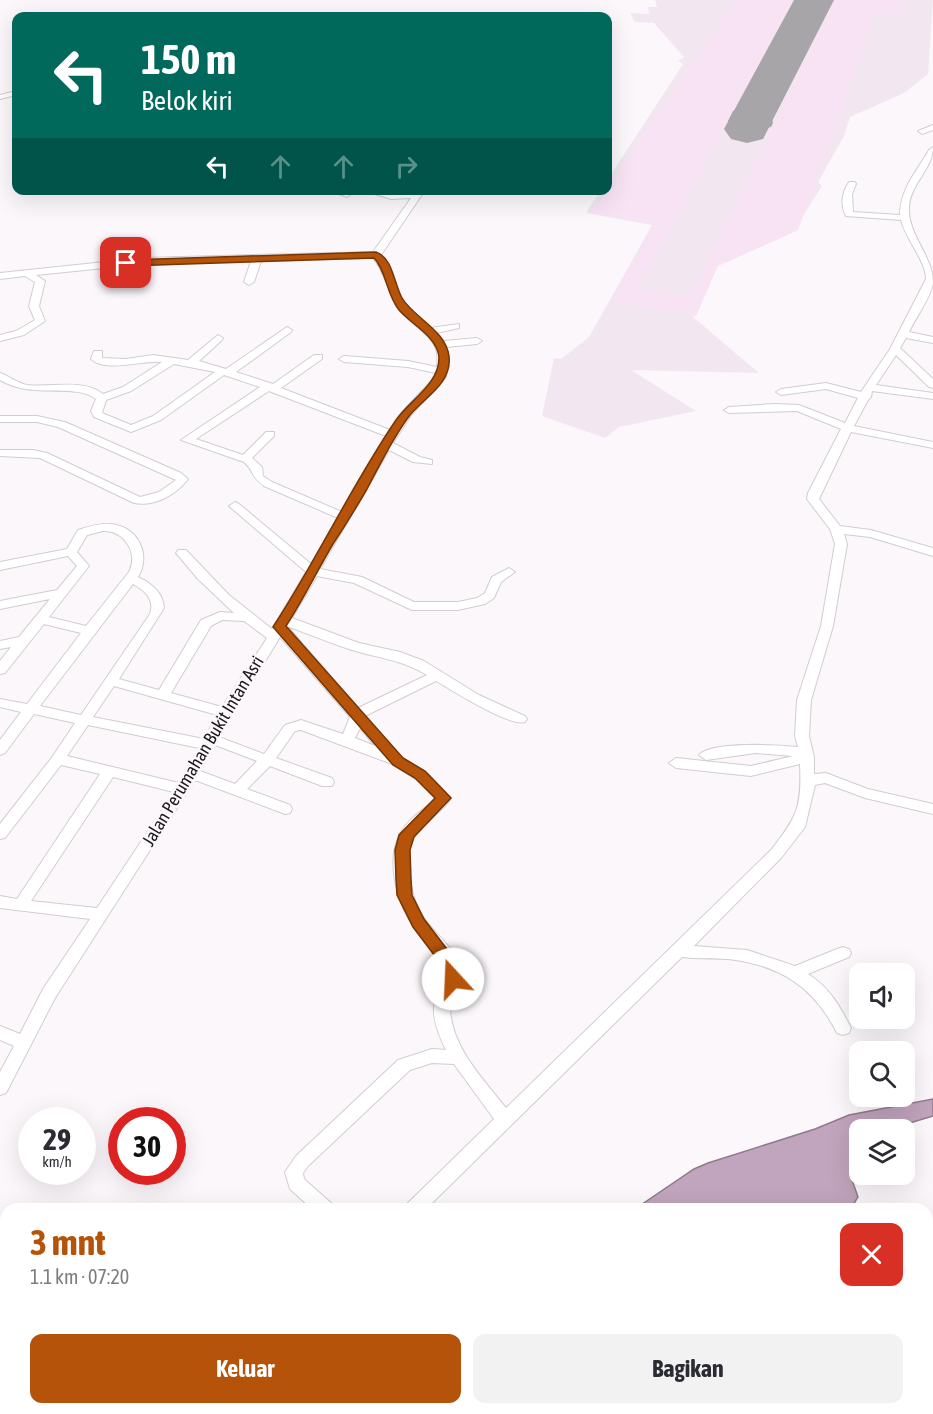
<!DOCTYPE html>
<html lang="id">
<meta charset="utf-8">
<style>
body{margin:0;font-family:"Asap Condensed",sans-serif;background:#f2f2f3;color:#2b2b33;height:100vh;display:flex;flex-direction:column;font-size:22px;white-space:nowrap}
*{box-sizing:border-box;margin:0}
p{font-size:20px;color:#7c7c81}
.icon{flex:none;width:33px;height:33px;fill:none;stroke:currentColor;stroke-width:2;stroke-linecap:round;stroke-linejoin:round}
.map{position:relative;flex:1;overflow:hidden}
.side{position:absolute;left:0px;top:1203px;width:933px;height:212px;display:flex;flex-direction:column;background:#fff;border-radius:18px 18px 0 0;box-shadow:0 6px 24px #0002}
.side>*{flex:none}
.top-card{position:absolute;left:12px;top:12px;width:600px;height:183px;border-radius:12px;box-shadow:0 6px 24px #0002;background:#00695c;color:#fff;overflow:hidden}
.controls{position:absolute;left:849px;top:963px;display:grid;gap:12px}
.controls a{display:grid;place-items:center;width:66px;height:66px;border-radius:12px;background:#fff;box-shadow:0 6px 24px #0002;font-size:30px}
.speed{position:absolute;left:18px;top:1107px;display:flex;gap:12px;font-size:30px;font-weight:700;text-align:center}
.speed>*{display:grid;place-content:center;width:78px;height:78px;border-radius:50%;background:#fff;box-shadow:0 6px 24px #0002;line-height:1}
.speed small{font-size:15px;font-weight:400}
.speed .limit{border:9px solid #d22;background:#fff;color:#111}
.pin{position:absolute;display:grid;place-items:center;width:51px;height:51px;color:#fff;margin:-26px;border-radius:12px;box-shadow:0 3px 9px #0006}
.me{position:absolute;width:66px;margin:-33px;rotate:340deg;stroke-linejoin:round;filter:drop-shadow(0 0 4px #0008)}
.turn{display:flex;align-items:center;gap:21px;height:126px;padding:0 30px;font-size:27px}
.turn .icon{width:78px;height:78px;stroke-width:2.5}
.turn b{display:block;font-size:42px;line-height:51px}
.lanes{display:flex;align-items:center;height:57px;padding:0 30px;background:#0003;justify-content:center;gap:30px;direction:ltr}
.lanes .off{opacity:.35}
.round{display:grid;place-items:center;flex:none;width:63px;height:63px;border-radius:12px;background:#f2f2f3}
.headline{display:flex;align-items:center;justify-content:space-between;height:102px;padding:0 30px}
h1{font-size:36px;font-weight:700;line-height:45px;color:#b45309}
.action{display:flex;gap:12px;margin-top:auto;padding:12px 30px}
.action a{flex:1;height:69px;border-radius:12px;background:#b45309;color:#fff;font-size:24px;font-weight:700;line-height:69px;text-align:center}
.action a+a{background:#f2f2f3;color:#2b2b33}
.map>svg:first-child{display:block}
</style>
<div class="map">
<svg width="933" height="1414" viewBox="0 0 933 1414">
<rect width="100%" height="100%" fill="#fcf7fb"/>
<polygon fill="#f2e7f0" points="655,0 933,0 928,74 904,93 850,117 844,136 818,182 822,186 792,233 717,266 693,317 759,373 631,370 696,411 619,427 605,438 542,416 554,358 561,359 589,337 652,225 586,213 600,191 608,190 608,179 683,64 678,61 684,57 654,23 635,22 630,13 649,14 648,7 657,7"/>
<polygon fill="#f7e3f4" points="736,0 793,0 638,289 689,297 835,0 905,0 899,15 876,13 798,230 718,266 696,316 610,302 654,223 590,213"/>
<polygon fill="#c1a4bd" stroke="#907b8d" stroke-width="1.5" points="933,1099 933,1116 890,1129 860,1130 859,1153 853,1162 851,1171 852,1180 858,1197 853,1205 816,1204 811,1209 635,1209 694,1169 708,1163 815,1129 849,1115"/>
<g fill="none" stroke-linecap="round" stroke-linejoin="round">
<path fill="#a8a5a8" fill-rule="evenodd" d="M761,97L767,98L773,123L771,127C756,131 738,135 728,121L733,111ZM754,115V119H747V118Z"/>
<polygon fill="#a8a5a8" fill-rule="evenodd" points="794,0 834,0 763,139 747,143 731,139 724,129"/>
<g stroke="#d1cdd0" stroke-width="2">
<g id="minor">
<polygon points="165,13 168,13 168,16 159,16"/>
<polygon points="16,91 16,95 0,99 0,95"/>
<polygon points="933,125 933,130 922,134 918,131"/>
<path d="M933,147C933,169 911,183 909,206C907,235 933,255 933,283C931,297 915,319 909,332L933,337V343L906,338L900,348L933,379V388L929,387L896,355L876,385L933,393V399L872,391L871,397L868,400L854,426L933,442V448L851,432L819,499L840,526L871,530L933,548V556L870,537L844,534L847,544L833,626L811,700L809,736L814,757V774L826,773L868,789L933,804V814L865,798L825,783L815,785L805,827L781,858L694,946L747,950L795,966L837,949L843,947L849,949L851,953L849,957L808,974C829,987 840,1006 851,1028L849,1033L843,1035L837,1033C814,987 780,965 728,959C713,958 697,959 682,957L426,1209H405L408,1203L494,1119L454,1064L432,1063L410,1070L308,1166L303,1173L304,1179L331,1203L334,1209H312L290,1189L285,1172L296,1156L398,1060L432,1049L446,1050C439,1036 431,1017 435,1001C438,989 448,980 444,966C440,952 425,942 416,930C398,906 385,862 400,834C408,819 424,809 436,799L417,780L392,764L301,730L295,731L276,758L332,778L334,782L332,786H322L270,766L247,789L290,805L292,809L290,813L285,814L195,780L55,998L6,1093L0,1095V1072L14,1046L0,1040V1026L20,1034L43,989L90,919L0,908V896L17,899L100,774L61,765L5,838L0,839V824L53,756L75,723L34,714L5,753L0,755V740L21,712L0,707V699L27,704L81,633L44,624L5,673L0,674V661L11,647L0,649V641L19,637L50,599L0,609V601L57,590L77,566L68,556L0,570V562L67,549L78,530C88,527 100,523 111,524C137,526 152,554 138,577C151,583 163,592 164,608L119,679L159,690L201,620L220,612L234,613L198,579L176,553L178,550H186L229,595L272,629L306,572L229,506L235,502L239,504L311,564L338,518L264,486C250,476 255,472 244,462L181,440L260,387L224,375L161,420L131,432L94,417L91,411L96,399C73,382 33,400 0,380V373C9,376 17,383 27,385C51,388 82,378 103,394L123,387L162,362C142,360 106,373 91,359L94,351H102V358L126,359L153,355L188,360L218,335L223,338L222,340L199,361L226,369L287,327L292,330L291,332L236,372L273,384L314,355H322V359L281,388L390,430L403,411L436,376V373L408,367L344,362L339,359L344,356L408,361L437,367C442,335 414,330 398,308C387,292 386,272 373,258L261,261L254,282L249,285L244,282L251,261L143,264L36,275L45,281L39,306L45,321L24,335L0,341V335L16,331L35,320L29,306L35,282L25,276L0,279V273L143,258L373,252L411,198L391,199L362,190L391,193L425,190L381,255C390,265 391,276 396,289C403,305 417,316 430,328L459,324V328L436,333L444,341L477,338L482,341L477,344L446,347L449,357L446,377L411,415L393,443L420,457L432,460V464L413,462L389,450L320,569L362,577L414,602H458L477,598L485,593L492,577L509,568L515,572L501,582L494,598L485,604L458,610H412L354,583L317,576L292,618L359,643L400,652L424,661L479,695L525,716L527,719L525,722C509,727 452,690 436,681L365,716L399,756L427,773L451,798C441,816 415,824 410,846C405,869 412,903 426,921C438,936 453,947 459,965C465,982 450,993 450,1009C452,1048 484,1080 506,1108L771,850C797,817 802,807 800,764L751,776L676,768L669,763L676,758L751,766L793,756L756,753L706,760L699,755C710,741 779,745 798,747L795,736L797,700L821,626L835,544L830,529L807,499L808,493L841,429L797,411L729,413L724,410L729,407L774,404L799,405L845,423L858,398L826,389L781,395L776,392L781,389L826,383L861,392L890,349L926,279C926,261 906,240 901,220L846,216C840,205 842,192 849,182H855L856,184L852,194L853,212L900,215C900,189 917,171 929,150ZM174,364L215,372L153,416L131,425L102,413L106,400L131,391ZM269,391L386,436L342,512L272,482L263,476L262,467L252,458L274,436V432H266L243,455L196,439ZM103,531C124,530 139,553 129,572L86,626L49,617L89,566L77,552L87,535ZM133,584C145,591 155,599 150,614L81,715L40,706ZM222,620L244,621L267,638L222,707L171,693L211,626ZM287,626C309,634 330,643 352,650C378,658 403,660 427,675L358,708ZM280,637L350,717L343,734L301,720L285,725L264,754L219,737ZM114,686L217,715L204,739L93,717ZM88,725L199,748L179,783L67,756ZM360,728L375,746L355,738ZM215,745L257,761L235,784L200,771ZM113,777L174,792L97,908L31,901Z"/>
<polygon points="329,190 345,190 351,194 347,197"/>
<path d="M0,416H37L65,422L181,473L188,479C176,495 154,507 134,503L40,458L0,456V450H33L47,453L140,497L159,492L176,480L58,427L37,422H0Z"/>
<polygon points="0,1241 6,1243 6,1260 0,1258"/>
<polygon points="144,1408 171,1408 168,1414 142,1414"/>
<polygon points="194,1408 216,1408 213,1414 192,1414"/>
</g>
</g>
<use href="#minor" fill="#fff" fill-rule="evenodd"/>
</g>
<path fill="#b45309" stroke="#753606" stroke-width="1.5" d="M376,252C393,258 394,284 402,298C414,318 447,331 449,357C452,383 425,397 410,415C393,437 380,465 367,489C356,508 345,526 333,544C317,571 303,600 286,626L403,758L425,771L451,798L414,837L410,850L411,879L412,895L424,919L460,966L461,979L458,984L453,986L447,984L444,968L413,927L397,895L396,879L395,850L399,835L435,798L415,778L393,765L273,627C317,560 351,486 396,420C410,400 439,384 439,358C438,337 412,325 399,310C387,296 386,270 374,258L126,266L121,263L126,260Z"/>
<g text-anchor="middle" stroke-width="6" stroke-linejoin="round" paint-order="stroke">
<g font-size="18" fill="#1c1b1c" stroke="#fcf7fb">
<text transform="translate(203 751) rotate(-59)" y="6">Jalan Perumahan Bukit Intan Asri</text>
</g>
</g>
</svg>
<div class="controls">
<a><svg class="icon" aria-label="sound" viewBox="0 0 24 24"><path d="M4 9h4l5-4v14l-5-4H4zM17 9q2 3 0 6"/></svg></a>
<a><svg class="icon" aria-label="search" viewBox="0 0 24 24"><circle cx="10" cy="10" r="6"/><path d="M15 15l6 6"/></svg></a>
<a><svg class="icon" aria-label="layers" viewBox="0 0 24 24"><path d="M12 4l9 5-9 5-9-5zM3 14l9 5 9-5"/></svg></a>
</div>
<div class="speed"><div>29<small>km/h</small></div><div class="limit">30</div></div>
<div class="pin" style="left:126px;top:263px;background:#d93025"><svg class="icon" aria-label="arrive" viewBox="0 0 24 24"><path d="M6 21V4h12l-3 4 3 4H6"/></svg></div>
<svg class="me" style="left:453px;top:979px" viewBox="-20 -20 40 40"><circle r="19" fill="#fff"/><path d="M0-13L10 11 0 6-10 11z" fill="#b45309"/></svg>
<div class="top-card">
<div class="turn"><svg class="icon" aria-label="left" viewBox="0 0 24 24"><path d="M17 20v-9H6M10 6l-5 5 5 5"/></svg><div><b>150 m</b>Belok kiri</div></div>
<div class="lanes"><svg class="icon" aria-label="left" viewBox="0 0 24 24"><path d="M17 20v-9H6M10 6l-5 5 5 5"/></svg><svg class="icon off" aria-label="ahead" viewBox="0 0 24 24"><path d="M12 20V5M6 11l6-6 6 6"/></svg><svg class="icon off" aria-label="ahead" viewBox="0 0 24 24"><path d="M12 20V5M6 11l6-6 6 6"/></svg><svg class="icon off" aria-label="right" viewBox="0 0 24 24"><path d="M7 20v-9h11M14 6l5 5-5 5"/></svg></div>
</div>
<section class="side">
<div class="headline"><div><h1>3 mnt</h1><p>1.1 km · 07:20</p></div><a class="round" style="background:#d93025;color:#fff"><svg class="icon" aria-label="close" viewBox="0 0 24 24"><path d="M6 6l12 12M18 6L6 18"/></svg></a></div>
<div class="action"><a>Keluar</a><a>Bagikan</a></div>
</section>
</div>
